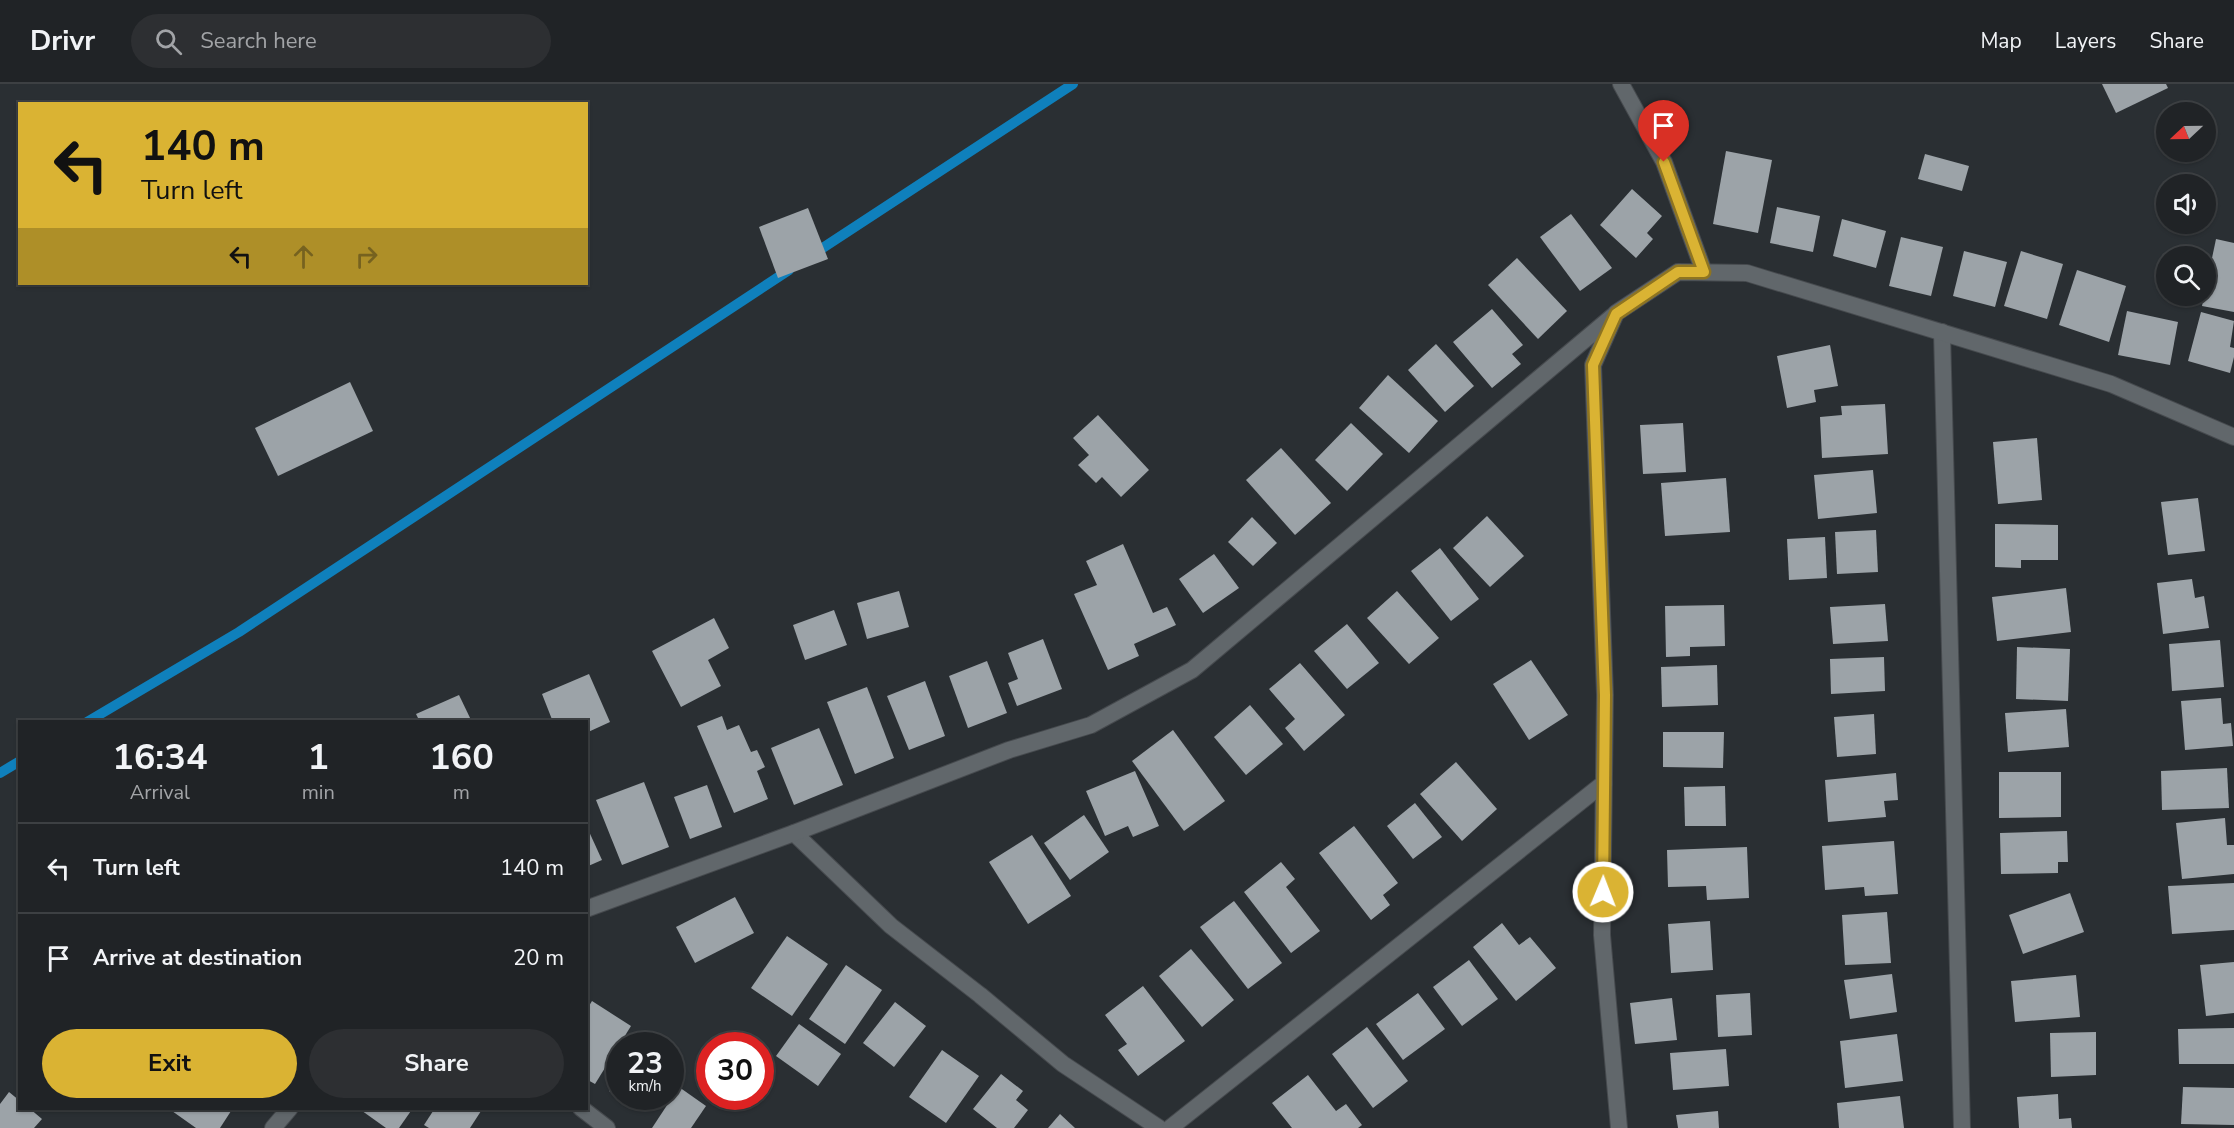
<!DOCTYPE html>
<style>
body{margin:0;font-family:"Nunito Sans",sans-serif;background:#2d2f32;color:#f1f3f6;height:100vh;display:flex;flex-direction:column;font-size:22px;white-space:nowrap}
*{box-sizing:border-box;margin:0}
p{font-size:20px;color:#a2a4a7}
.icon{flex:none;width:33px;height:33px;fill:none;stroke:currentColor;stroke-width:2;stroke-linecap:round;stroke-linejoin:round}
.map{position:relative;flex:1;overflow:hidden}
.drawer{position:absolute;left:18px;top:636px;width:570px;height:390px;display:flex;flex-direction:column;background:#202326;border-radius:0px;box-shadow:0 2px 4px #0004,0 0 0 2px #3d4043}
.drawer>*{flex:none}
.banner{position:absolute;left:18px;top:18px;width:570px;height:183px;border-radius:0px;box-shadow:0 2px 4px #0004,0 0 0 2px #3d4043;background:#dab333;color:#111;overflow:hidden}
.needle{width:39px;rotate:248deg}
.buttons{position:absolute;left:2156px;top:18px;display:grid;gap:12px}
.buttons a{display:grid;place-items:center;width:60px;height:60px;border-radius:50%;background:#202326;box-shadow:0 2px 4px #0004,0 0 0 2px #3d4043;font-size:30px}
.speed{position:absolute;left:606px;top:948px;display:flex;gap:12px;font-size:30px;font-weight:700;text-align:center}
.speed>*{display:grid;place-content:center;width:78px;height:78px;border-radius:50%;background:#202326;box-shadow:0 2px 4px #0004,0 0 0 2px #3d4043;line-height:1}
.speed small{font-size:15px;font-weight:400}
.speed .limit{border:9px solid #d22;background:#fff;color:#111}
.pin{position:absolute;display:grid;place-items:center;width:51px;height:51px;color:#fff;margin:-62px -26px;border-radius:50% 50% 50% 0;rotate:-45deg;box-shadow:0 0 6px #0007}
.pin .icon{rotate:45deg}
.me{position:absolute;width:66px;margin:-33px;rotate:1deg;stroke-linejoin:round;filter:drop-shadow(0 0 4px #0008)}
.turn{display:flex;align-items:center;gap:21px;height:126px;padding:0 24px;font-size:27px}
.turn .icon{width:78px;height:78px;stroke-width:2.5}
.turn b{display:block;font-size:42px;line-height:51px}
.lanes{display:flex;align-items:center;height:57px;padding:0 24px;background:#0003;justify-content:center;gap:30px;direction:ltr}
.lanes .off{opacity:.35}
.eta{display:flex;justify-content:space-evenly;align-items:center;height:102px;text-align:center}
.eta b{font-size:36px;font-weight:700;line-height:42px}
.primary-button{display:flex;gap:12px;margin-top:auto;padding:12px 24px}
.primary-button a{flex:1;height:69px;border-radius:36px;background:#dab333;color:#111;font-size:24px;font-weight:700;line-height:69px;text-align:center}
.primary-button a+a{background:#2d2f32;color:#f1f3f6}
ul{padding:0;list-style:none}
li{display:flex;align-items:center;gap:18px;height:90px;padding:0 24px;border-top:2px solid #3d4043}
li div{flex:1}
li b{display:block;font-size:22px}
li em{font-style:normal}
header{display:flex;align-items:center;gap:36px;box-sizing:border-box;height:84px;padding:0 30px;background:#202326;border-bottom:2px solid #3d4043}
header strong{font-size:28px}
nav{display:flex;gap:33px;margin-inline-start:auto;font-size:21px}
.search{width:420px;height:54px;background:#2d2f32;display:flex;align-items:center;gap:15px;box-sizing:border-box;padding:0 21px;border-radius:33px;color:#a2a4a7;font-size:22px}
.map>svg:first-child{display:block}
</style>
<header>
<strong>Drivr</strong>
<div class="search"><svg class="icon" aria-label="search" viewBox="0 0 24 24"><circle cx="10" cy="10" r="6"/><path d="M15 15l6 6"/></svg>Search here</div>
<nav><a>Map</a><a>Layers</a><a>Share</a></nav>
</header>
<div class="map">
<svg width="2234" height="1044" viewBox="0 0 2234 1044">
<rect width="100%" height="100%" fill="#2a2f33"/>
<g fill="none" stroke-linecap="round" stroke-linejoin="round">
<g stroke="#0f80bc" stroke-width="10">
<polyline points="812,171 1073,0"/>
<polyline points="87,638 239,548 789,186"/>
<polyline points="0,689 20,677"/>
</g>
</g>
<g fill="#9ca3a8">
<polygon points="2102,0 2166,0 2168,4 2116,29"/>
<polygon points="1726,67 1772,76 1758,149 1713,140"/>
<polygon points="1925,70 1969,82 1962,107 1918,95"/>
<polygon points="1632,105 1662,132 1647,149 1653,155 1636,174 1600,141"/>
<polygon points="1777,123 1820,132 1813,168 1770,159"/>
<polygon points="808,124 828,175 778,194 759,143"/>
<polygon points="1571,130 1612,184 1580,207 1540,153"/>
<polygon points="1842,135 1886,147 1876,184 1833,172"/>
<polygon points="1901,153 1943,163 1931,212 1889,202"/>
<polygon points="2216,155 2234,159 2234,228 2202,222"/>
<polygon points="1964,167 2007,178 1995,223 1953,212"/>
<polygon points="2021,167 2063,180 2047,235 2004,222"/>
<polygon points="1517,174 1567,227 1538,255 1488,201"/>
<polygon points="2077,186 2126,202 2109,258 2059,241"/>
<polygon points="1492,225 1523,261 1512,270 1521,280 1492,304 1453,258"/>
<polygon points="2127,227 2178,238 2170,281 2118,271"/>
<polygon points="2201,228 2234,237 2230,263 2234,264 2234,273 2230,289 2188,277"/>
<polygon points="1436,260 1474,302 1445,328 1408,286"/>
<polygon points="1830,261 1838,302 1814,306 1816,318 1787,324 1777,272"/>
<polygon points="1388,291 1438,337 1409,369 1359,324"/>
<polygon points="350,298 373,347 278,392 255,344"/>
<polygon points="1885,320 1888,370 1822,374 1820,333 1842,331 1841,322"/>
<polygon points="1098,331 1149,386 1121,413 1102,393 1096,399 1078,381 1089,371 1073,354"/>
<polygon points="1351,339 1383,370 1347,407 1315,376"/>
<polygon points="1683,339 1686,388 1643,390 1640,341"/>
<polygon points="2037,354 2042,416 1998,420 1993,358"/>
<polygon points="1281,364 1331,419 1295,451 1246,396"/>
<polygon points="1873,386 1877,429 1818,435 1814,391"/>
<polygon points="1726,394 1730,448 1665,452 1661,399"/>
<polygon points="2198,414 2205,467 2168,471 2161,418"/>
<polygon points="1487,432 1524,472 1490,503 1453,464"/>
<polygon points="1252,433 1277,459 1253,482 1228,458"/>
<polygon points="1995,440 2058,441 2058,476 2021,476 2021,484 1995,483"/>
<polygon points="1876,446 1878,488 1837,490 1835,448"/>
<polygon points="1825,453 1827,494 1789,496 1787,455"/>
<polygon points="1123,460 1153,529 1167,523 1176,541 1134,560 1139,572 1108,586 1074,510 1097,501 1086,477"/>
<polygon points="1440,464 1479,515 1451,537 1411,487"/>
<polygon points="1214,470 1239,504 1203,529 1179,495"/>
<polygon points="2192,495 2195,514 2204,512 2209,544 2163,550 2157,499"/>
<polygon points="2066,504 2071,548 1997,557 1992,513"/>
<polygon points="899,507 909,543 867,555 857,519"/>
<polygon points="1397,507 1439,554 1409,580 1367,534"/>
<polygon points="1885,520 1888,557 1833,560 1830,523"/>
<polygon points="1724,521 1725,562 1690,563 1690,572 1666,573 1665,522"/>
<polygon points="834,526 847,561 805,576 793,541"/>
<polygon points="714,534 729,564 708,576 721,602 681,623 652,567"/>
<polygon points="1347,540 1379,579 1347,605 1314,567"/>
<polygon points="1043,555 1062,605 1017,622 1008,599 1018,595 1008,569"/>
<polygon points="2220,556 2224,603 2172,607 2169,560"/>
<polygon points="2017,563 2070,565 2068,617 2016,615"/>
<polygon points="1884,573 1885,607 1831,610 1830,575"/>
<polygon points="1531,576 1568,631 1529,656 1493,600"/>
<polygon points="987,577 1007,629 968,644 949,592"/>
<polygon points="1300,579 1345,631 1304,667 1285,644 1295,635 1269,605"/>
<polygon points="1717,581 1718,621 1662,623 1661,583"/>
<polygon points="589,590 610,638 586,649 586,638 553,638 542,610"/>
<polygon points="925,597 945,652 909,666 887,612"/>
<polygon points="867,603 894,674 855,690 827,618"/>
<polygon points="459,611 472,638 420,638 416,630"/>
<polygon points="2221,614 2223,640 2231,639 2233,662 2185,666 2181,617"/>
<polygon points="1250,621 1283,660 1246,691 1214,653"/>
<polygon points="2066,625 2069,663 2008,668 2005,629"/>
<polygon points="1874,630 1876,670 1837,673 1834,633"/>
<polygon points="722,632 727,646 739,641 751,668 757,666 765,683 757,687 768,715 734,729 697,642"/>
<polygon points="819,644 843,701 794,721 771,664"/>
<polygon points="1173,646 1225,717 1184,747 1132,677"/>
<polygon points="1663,648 1724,648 1723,684 1663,683"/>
<polygon points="1456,678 1497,725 1462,757 1420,710"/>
<polygon points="2227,684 2229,724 2162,726 2161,687"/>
<polygon points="1135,687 1159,742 1133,753 1128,742 1105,752 1086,707"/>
<polygon points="1999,688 2061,688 2061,733 1999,734"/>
<polygon points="1896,689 1898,716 1884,717 1886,733 1828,738 1825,696"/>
<polygon points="644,698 669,763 622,781 596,716"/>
<polygon points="707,701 722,743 690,755 674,713"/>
<polygon points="1725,702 1726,742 1685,742 1684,703"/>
<polygon points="1415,719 1442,753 1413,775 1387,742"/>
<polygon points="1084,731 1109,768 1070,796 1044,759"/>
<polygon points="2225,734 2227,761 2234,761 2234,790 2182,795 2176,739"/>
<polygon points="586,741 602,776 586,783"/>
<polygon points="1354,742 1398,799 1383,811 1390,821 1371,836 1319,769"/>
<polygon points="2067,747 2068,778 2058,778 2058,789 2001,790 2000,749"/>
<polygon points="1032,751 1071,812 1028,840 989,778"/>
<polygon points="1894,757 1898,810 1865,812 1864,803 1825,806 1822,762"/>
<polygon points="1747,763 1749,814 1707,816 1706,802 1668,803 1667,766"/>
<polygon points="1281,778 1295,795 1286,803 1320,847 1291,869 1244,808"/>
<polygon points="2234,799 2234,846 2172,850 2168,802"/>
<polygon points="2070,809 2084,848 2023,870 2009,831"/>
<polygon points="735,813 754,849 695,879 676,843"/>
<polygon points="1234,817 1282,879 1248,905 1200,843"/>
<polygon points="1887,828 1891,879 1845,881 1842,831"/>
<polygon points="1710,837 1713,886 1671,889 1668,840"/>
<polygon points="1502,839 1519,861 1530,853 1556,884 1516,917 1473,863"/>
<polygon points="787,852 828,880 792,932 751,904"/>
<polygon points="1191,865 1234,916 1202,943 1159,892"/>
<polygon points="1469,876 1498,915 1462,942 1433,903"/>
<polygon points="2234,878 2234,929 2206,932 2200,881"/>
<polygon points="846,881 882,906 845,960 809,935"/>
<polygon points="1892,890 1897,928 1850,935 1844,896"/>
<polygon points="2076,891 2080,933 2015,938 2011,897"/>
<polygon points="1143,902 1185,957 1138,992 1118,966 1127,960 1105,931"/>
<polygon points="1418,909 1445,945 1403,976 1376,940"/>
<polygon points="1750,909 1752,951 1718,953 1716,911"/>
<polygon points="1672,914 1677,956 1635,960 1630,919"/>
<polygon points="592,917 631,942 595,1000 586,995 586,927"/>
<polygon points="895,918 926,942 894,983 863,959"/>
<polygon points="799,940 841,970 818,1002 776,972"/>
<polygon points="1367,943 1408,997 1373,1024 1332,970"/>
<polygon points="2234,944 2234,980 2179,980 2178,945"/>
<polygon points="2096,948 2096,991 2051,993 2050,949"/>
<polygon points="1897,950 1903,997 1845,1004 1840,957"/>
<polygon points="1726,965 1729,1002 1673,1006 1670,969"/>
<polygon points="942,966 979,992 946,1039 909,1013"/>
<polygon points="620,990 620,1012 648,1012 639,1026 609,1007"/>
<polygon points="1001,990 1023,1007 1016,1016 1028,1026 1014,1044 997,1044 973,1025"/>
<polygon points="1308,991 1336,1027 1346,1020 1362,1041 1358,1044 1292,1044 1272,1019"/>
<polygon points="679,1003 706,1022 691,1044 652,1044"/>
<polygon points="2183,1003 2234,1004 2234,1041 2181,1040"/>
<polygon points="9,1008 20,1017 20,1024 29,1024 42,1035 34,1044 0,1044 0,1020"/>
<polygon points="2058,1010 2059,1035 2071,1034 2072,1044 2019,1044 2017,1013"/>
<polygon points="1900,1012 1904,1044 1839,1044 1837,1019"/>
<polygon points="174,1024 233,1024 220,1044 196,1044 172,1027"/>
<polygon points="358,1024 413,1024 399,1044 386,1044"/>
<polygon points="435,1024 483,1024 470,1044 429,1044 424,1041"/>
<polygon points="1718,1027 1719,1044 1678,1044 1676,1031"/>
<polygon points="1060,1030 1075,1044 1048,1044"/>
</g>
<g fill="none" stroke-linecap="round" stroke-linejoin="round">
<g stroke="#464a4e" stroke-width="18">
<g id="minor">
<polyline points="1621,0 1664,78 1704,188"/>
<polyline points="1942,248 1962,1044"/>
<polyline points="794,749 891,842 980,911 1063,980 1159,1044"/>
<polyline points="586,825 794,749 1009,666 1091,641 1192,586 1613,232"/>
<polyline points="581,1024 607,1044"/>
<polyline points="273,1044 290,1024"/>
<polyline points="1170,1044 1604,699"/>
<polyline points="1619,1044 1602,851 1605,611 1593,281 1616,229 1678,188 1747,189 2111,300 2234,353"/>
</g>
</g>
<use href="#minor" stroke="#61676b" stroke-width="16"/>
</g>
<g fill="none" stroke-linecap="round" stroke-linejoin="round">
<g stroke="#8e7421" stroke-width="15">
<polyline id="route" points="1603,808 1605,611 1593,281 1616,230 1678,188 1704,188 1664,78"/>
</g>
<use href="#route" stroke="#dab333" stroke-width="10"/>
</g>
</svg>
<div class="buttons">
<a><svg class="needle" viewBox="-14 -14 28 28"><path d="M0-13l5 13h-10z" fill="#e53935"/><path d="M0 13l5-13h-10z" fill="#a2a4a7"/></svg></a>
<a><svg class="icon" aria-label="sound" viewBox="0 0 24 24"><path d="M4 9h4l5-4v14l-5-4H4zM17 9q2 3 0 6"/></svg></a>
<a><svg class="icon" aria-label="search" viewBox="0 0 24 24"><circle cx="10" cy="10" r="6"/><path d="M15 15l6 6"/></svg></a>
</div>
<div class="speed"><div>23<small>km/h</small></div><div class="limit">30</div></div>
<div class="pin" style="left:1664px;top:78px;background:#d93025"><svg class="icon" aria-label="arrive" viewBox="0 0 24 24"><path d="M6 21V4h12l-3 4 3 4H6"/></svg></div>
<svg class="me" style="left:1603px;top:808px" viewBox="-20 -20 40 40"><circle r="17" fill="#dab333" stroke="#fff" stroke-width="3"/><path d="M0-11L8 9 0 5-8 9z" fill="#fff"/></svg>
<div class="banner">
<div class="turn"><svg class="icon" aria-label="left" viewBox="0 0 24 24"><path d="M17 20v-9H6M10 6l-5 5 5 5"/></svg><div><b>140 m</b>Turn left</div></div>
<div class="lanes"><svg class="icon" aria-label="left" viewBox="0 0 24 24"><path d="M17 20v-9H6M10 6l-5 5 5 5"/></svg><svg class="icon off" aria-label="ahead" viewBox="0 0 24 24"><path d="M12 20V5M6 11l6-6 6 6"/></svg><svg class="icon off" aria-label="right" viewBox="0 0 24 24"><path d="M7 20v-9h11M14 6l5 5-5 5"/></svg></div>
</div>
<section class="drawer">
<div class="eta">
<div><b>16:34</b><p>Arrival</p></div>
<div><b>1</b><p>min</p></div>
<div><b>160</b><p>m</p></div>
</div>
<ul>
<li><svg class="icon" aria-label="left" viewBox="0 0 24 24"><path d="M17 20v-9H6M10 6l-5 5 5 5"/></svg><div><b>Turn left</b></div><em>140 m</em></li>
<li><svg class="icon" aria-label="arrive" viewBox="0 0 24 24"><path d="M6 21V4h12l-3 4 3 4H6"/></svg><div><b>Arrive at destination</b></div><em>20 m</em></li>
</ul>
<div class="primary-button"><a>Exit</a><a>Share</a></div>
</section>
</div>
